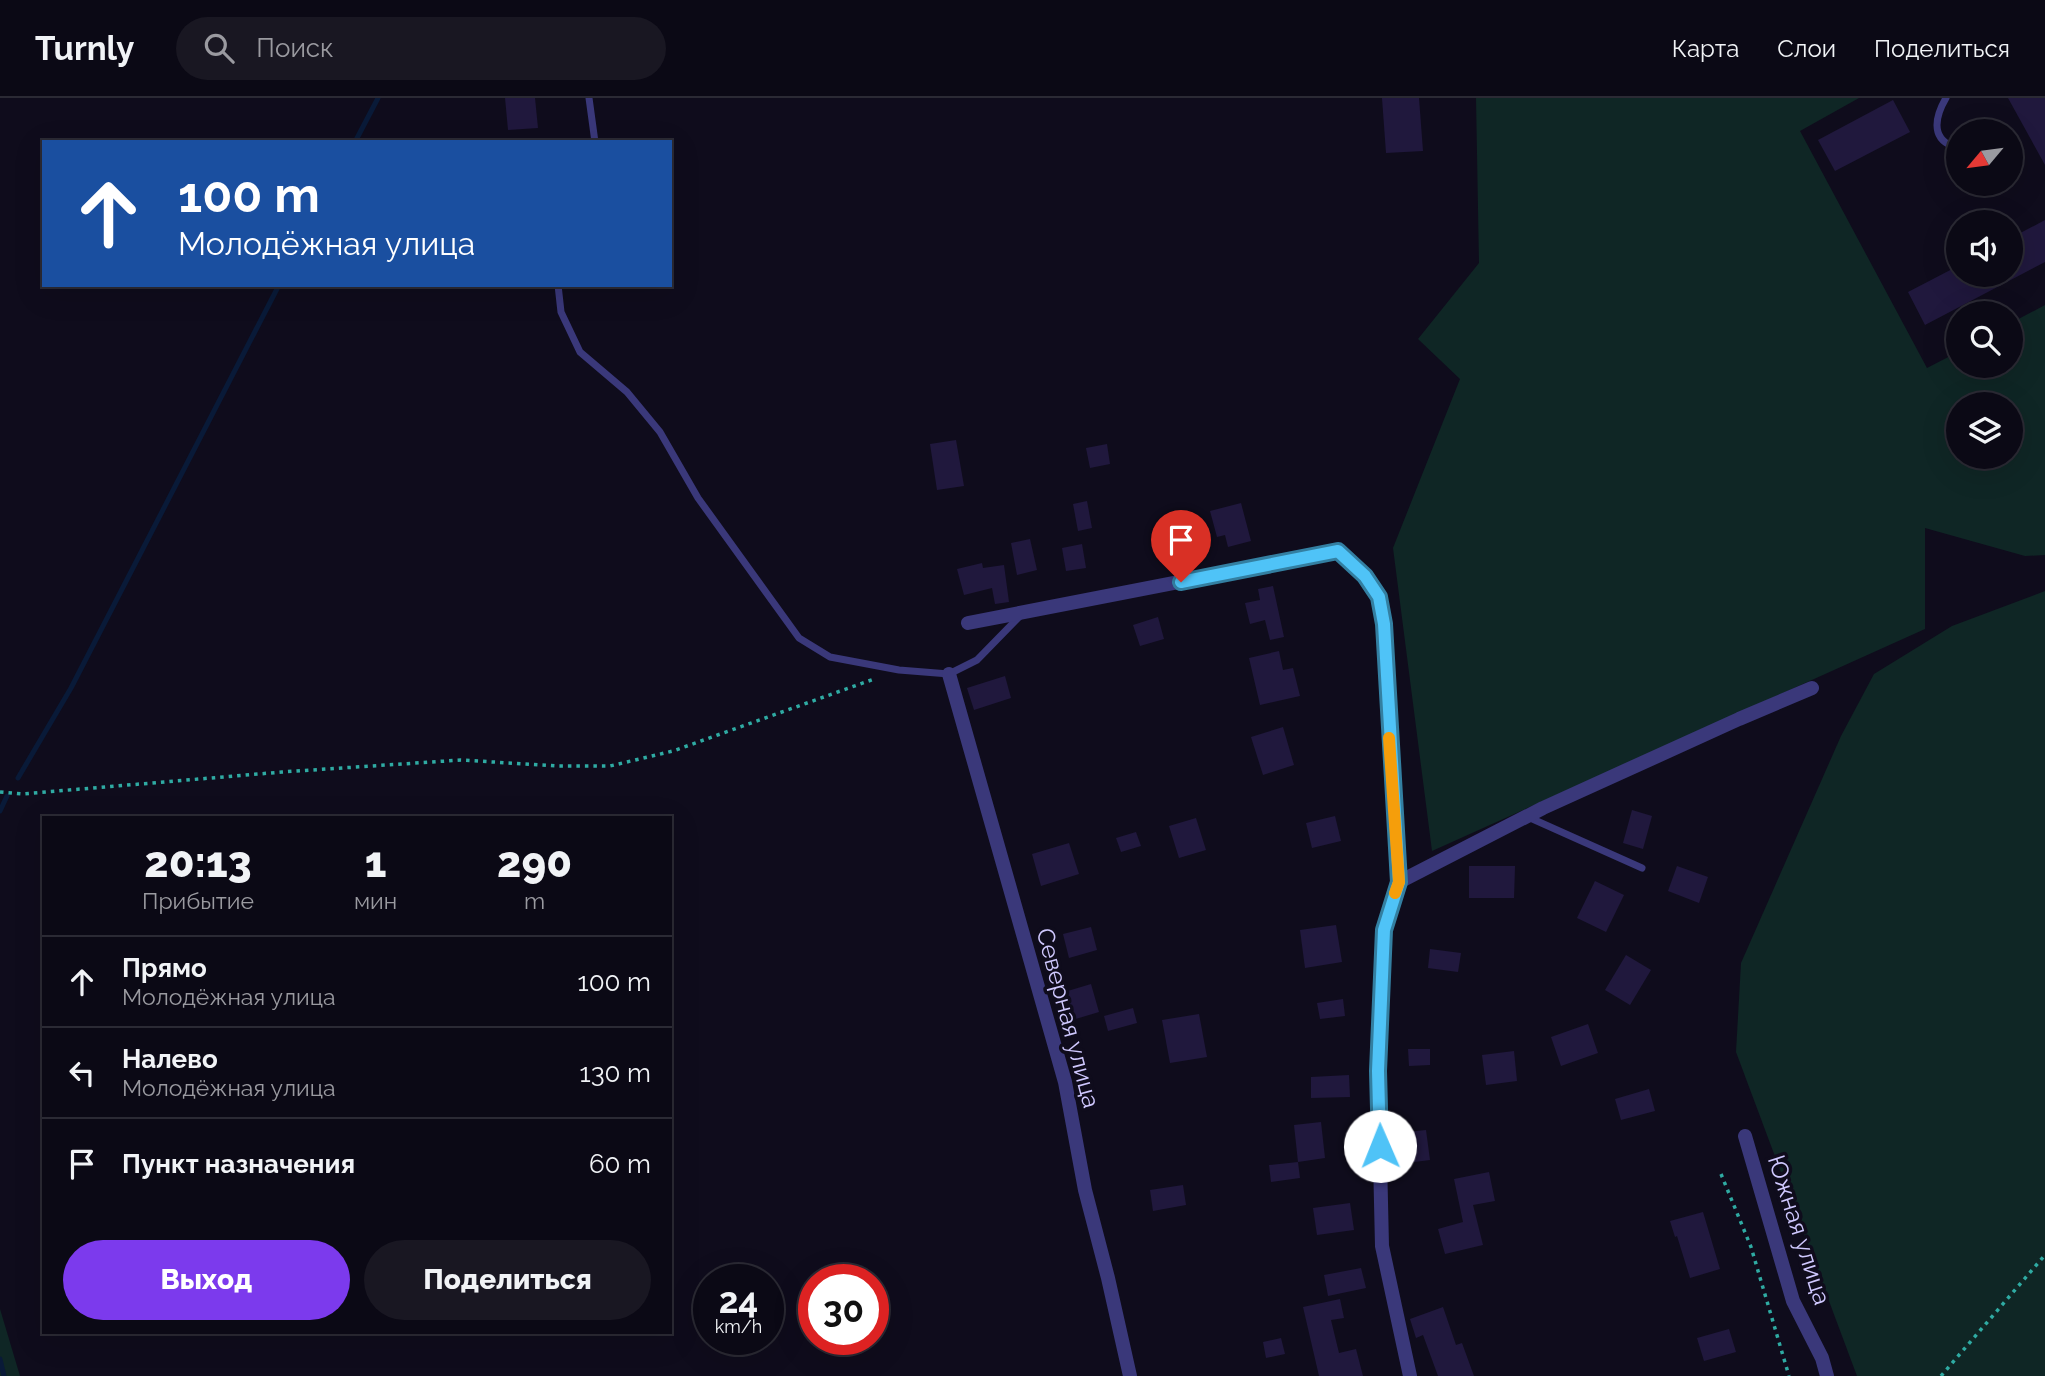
<!DOCTYPE html>
<html lang="ru">
<meta charset="utf-8">
<style>
body{margin:0;font-family:Raleway,sans-serif;background:#191722;color:#f1f3f6;height:100vh;display:flex;flex-direction:column;font-size:26px;white-space:nowrap}
*{box-sizing:border-box;margin:0}
p{font-size:23px;color:#9a9aa0}
.icon{flex:none;width:38px;height:38px;fill:none;stroke:currentColor;stroke-width:2;stroke-linecap:round;stroke-linejoin:round}
.map{position:relative;flex:1;overflow:hidden}
.sheet{position:absolute;left:42px;top:718px;width:630px;height:518px;display:flex;flex-direction:column;background:#0b0915;border-radius:0px;box-shadow:0 7px 28px #0002,0 0 0 2px #2b2a34}
.sheet>*{flex:none}
.hud{position:absolute;left:42px;top:42px;width:630px;height:147px;border-radius:0px;box-shadow:0 7px 28px #0002,0 0 0 2px #2b2a34;background:#1a4fa0;color:#fff;overflow:hidden}
.needle{width:46px;rotate:241deg}
.controls{position:absolute;left:1946px;top:21px;display:grid;gap:14px}
.controls a{display:grid;place-items:center;width:77px;height:77px;border-radius:50%;background:#0b0915;box-shadow:0 7px 28px #0002,0 0 0 2px #2b2a34;font-size:35px}
.speed{position:absolute;left:693px;top:1166px;display:flex;gap:14px;font-size:35px;font-weight:700;text-align:center}
.speed>*{display:grid;place-content:center;width:91px;height:91px;border-radius:50%;background:#0b0915;box-shadow:0 7px 28px #0002,0 0 0 2px #2b2a34;line-height:1}
.speed small{font-size:18px;font-weight:400}
.speed .limit{border:10px solid #d22;background:#fff;color:#111}
.pin{position:absolute;display:grid;place-items:center;width:60px;height:60px;color:#fff;margin:-72px -30px;border-radius:50% 50% 50% 0;rotate:-45deg;box-shadow:0 0 7px #0007}
.pin .icon{rotate:45deg}
.me{position:absolute;width:77px;margin:-38px;rotate:359deg;stroke-linejoin:round;filter:drop-shadow(0 0 5px #0008)}
.turn{display:flex;align-items:center;gap:24px;height:147px;padding:0 21px;font-size:32px}
.turn .icon{width:91px;height:91px;stroke-width:2.5}
.turn b{display:block;font-size:49px;line-height:60px}
.eta{display:flex;justify-content:space-evenly;align-items:center;height:119px;text-align:center}
.eta b{font-size:42px;font-weight:800;line-height:49px}
.button{display:flex;gap:14px;margin-top:auto;padding:14px 21px}
.button a{flex:1;height:80px;border-radius:42px;background:#7c3aed;color:#fff;font-size:28px;font-weight:800;line-height:80px;text-align:center}
.button a+a{background:#191722;color:#f1f3f6}
ul{padding:0;list-style:none}
li{display:flex;align-items:center;gap:21px;height:91px;padding:0 21px;border-top:2px solid #2b2a34}
li div{flex:1}
li b{display:block;font-size:26px}
li em{font-style:normal}
header{display:flex;align-items:center;gap:42px;box-sizing:border-box;height:98px;padding:0 35px;background:#0b0915;border-bottom:2px solid #2b2a34}
header strong{font-size:33px}
nav{display:flex;gap:38px;margin-inline-start:auto;font-size:24px}
.search{width:490px;height:63px;background:#191722;display:flex;align-items:center;gap:18px;box-sizing:border-box;padding:0 24px;border-radius:38px;color:#9a9aa0;font-size:26px}
.map>svg:first-child{display:block}
</style>
<header>
<strong>Turnly</strong>
<div class="search"><svg class="icon" aria-label="search" viewBox="0 0 24 24"><circle cx="10" cy="10" r="6"/><path d="M15 15l6 6"/></svg>Поиск</div>
<nav><a>Карта</a><a>Слои</a><a>Поделиться</a></nav>
</header>
<div class="map">
<svg width="2045" height="1278" viewBox="0 0 2045 1278">
<rect width="100%" height="100%" fill="#0f0c1c"/>
<g fill="#0f2625" fill-rule="evenodd">
<path d="M1476,0H1859L1800,33L1927,270L1958,254V268H2011V225L2045,207V457L2025,458L1925,430V531L1432,753L1393,450L1460,281L1418,241L1479,165ZM1958,306H2011V359H1958Z"/>
<polygon points="2045,493 2045,1278 1857,1278 1736,954 1741,865 1841,638 1874,576 1952,528"/>
<polygon points="0,1211 20,1278 0,1278"/>
</g>
<g fill="none" stroke-linecap="round" stroke-linejoin="round">
<g stroke="#091a38" stroke-width="5">
<polyline points="355,44 378,0"/>
<polyline points="18,680 71,590 279,187"/>
<polyline points="0,713 7,698"/>
<polyline points="0,1261 4,1278"/>
</g>
</g>
<g fill="#20183d">
<polygon points="505,0 535,0 538,30 508,32"/>
<polygon points="1382,0 1419,0 1423,53 1386,55"/>
<polygon points="2008,0 2045,0 2045,67"/>
<polygon points="1893,2 1910,34 1835,73 1818,42"/>
<polygon points="2045,122 2045,164 1925,227 1908,194 1958,168 1958,177 2011,177 2011,140"/>
<polygon points="956,342 964,388 937,392 930,346"/>
<polygon points="1107,346 1110,366 1090,370 1086,350"/>
<polygon points="1087,403 1092,430 1078,433 1073,406"/>
<polygon points="1241,405 1251,443 1228,449 1225,437 1217,439 1210,413"/>
<polygon points="1030,441 1037,472 1017,477 1011,445"/>
<polygon points="1082,446 1086,470 1066,473 1062,450"/>
<polygon points="982,465 983,470 1004,467 1009,504 995,506 992,490 964,497 957,471"/>
<polygon points="1273,488 1284,539 1270,542 1265,522 1250,526 1245,505 1260,502 1258,491"/>
<polygon points="1158,519 1164,541 1140,548 1133,527"/>
<polygon points="1279,553 1283,572 1293,570 1300,598 1260,607 1249,560"/>
<polygon points="1005,578 1011,600 974,612 967,590"/>
<polygon points="1283,629 1294,667 1263,677 1251,639"/>
<polygon points="1632,712 1652,718 1643,751 1623,745"/>
<polygon points="1335,718 1341,743 1312,750 1306,725"/>
<polygon points="1196,720 1206,752 1179,760 1169,728"/>
<polygon points="1136,734 1141,748 1121,754 1116,740"/>
<polygon points="1069,745 1079,776 1041,788 1032,756"/>
<polygon points="1469,768 1515,768 1514,800 1469,800"/>
<polygon points="1677,768 1708,779 1699,805 1668,793"/>
<polygon points="1595,783 1624,797 1606,834 1577,820"/>
<polygon points="1336,827 1342,864 1305,870 1300,832"/>
<polygon points="1091,829 1097,852 1069,860 1063,836"/>
<polygon points="1430,851 1461,855 1458,874 1428,870"/>
<polygon points="1626,857 1651,872 1630,907 1605,892"/>
<polygon points="1091,886 1099,914 1069,923 1061,895"/>
<polygon points="1343,901 1345,918 1320,921 1317,905"/>
<polygon points="1133,910 1137,925 1108,933 1104,918"/>
<polygon points="1199,916 1207,959 1170,965 1162,922"/>
<polygon points="1588,926 1598,955 1561,968 1551,939"/>
<polygon points="1408,951 1430,951 1430,967 1409,968"/>
<polygon points="1514,953 1517,983 1486,987 1482,957"/>
<polygon points="1349,977 1350,999 1311,1000 1311,979"/>
<polygon points="1649,991 1655,1013 1621,1022 1615,1001"/>
<polygon points="1321,1024 1325,1060 1298,1064 1294,1027"/>
<polygon points="1426,1032 1430,1062 1399,1066 1397,1048 1410,1046 1408,1034"/>
<polygon points="1298,1064 1300,1080 1271,1084 1269,1067"/>
<polygon points="1489,1074 1495,1103 1473,1107 1483,1147 1445,1156 1438,1131 1463,1124 1454,1081"/>
<polygon points="1183,1087 1186,1107 1153,1113 1150,1092"/>
<polygon points="1350,1105 1354,1132 1317,1137 1313,1110"/>
<polygon points="1703,1114 1720,1171 1690,1180 1677,1138 1675,1139 1670,1123"/>
<polygon points="1361,1170 1366,1190 1328,1198 1324,1177"/>
<polygon points="1340,1201 1344,1220 1331,1222 1339,1255 1356,1251 1363,1278 1319,1278 1303,1209"/>
<polygon points="1443,1209 1456,1247 1462,1245 1474,1278 1438,1278 1423,1237 1416,1240 1410,1221"/>
<polygon points="1729,1231 1736,1254 1704,1263 1697,1240"/>
<polygon points="1281,1240 1285,1256 1266,1260 1263,1244"/>
</g>
<g fill="none" stroke-linecap="round" stroke-linejoin="round">
<g stroke="#2faba3" stroke-width="3.5" stroke-dasharray="3.5 5" stroke-linecap="butt">
<polyline points="0,694 22,696 282,674 461,662 558,668 610,668 673,653 874,581"/>
<polyline points="1721,1076 1751,1149 1789,1278"/>
<polyline points="1941,1278 2045,1157"/>
</g>
<g stroke="#3a387a" stroke-width="7">
<polyline points="589,0 595,44"/>
<path d="M1946,0C1936,17 1930,39 1952,48L1958,46"/>
<polyline points="1988,33 1989,32"/>
<polyline points="558,187 561,214 580,254 627,294 660,334 698,400 799,540 830,559 899,572 949,576 977,562 1020,518"/>
<polyline points="1528,719 1642,770"/>
</g>
<g stroke="#3a387a" stroke-width="14">
<polyline points="968,525 1338,453 1365,478 1379,499 1384,526 1399,784"/>
<polyline points="949,576 1065,984 1085,1092 1108,1180 1130,1278"/>
<polyline points="1745,1038 1793,1203 1822,1260 1827,1278"/>
<polyline points="1410,1278 1382,1148 1378,973 1384,832 1399,784 1543,710 1739,621 1812,590"/>
</g>
</g>
<g fill="none" stroke-linecap="round" stroke-linejoin="round">
<g stroke="#337fa1" stroke-width="18">
<polyline id="route" points="1181,484 1338,453 1365,478 1379,499 1384,526 1399,784 1384,832 1378,973 1380,1048"/>
</g>
<use href="#route" stroke="#4fc3f7" stroke-width="12"/>
<polyline stroke="#f59e0b" stroke-width="12" points="1389,640 1399,784 1395,795"/>
</g>
<g text-anchor="middle" stroke-width="7" stroke-linejoin="round" paint-order="stroke">
<g font-size="24" fill="#cfc8fe" stroke="#0f0c1c">
<text transform="translate(1068 920) rotate(75)" y="8">Северная улица</text>
<text transform="translate(1799 1132) rotate(72)" y="8">Южная улица</text>
</g>
</g>
</svg>
<div class="controls">
<a><svg class="needle" viewBox="-14 -14 28 28"><path d="M0-13l5 13h-10z" fill="#e53935"/><path d="M0 13l5-13h-10z" fill="#9a9aa0"/></svg></a>
<a><svg class="icon" aria-label="sound" viewBox="0 0 24 24"><path d="M4 9h4l5-4v14l-5-4H4zM17 9q2 3 0 6"/></svg></a>
<a><svg class="icon" aria-label="search" viewBox="0 0 24 24"><circle cx="10" cy="10" r="6"/><path d="M15 15l6 6"/></svg></a>
<a><svg class="icon" aria-label="layers" viewBox="0 0 24 24"><path d="M12 4l9 5-9 5-9-5zM3 14l9 5 9-5"/></svg></a>
</div>
<div class="speed"><div>24<small>km/h</small></div><div class="limit">30</div></div>
<div class="pin" style="left:1181px;top:484px;background:#d93025"><svg class="icon" aria-label="arrive" viewBox="0 0 24 24"><path d="M6 21V4h12l-3 4 3 4H6"/></svg></div>
<svg class="me" style="left:1380px;top:1048px" viewBox="-20 -20 40 40"><circle r="19" fill="#fff"/><path d="M0-13L10 11 0 6-10 11z" fill="#4fc3f7"/></svg>
<div class="hud">
<div class="turn"><svg class="icon" aria-label="ahead" viewBox="0 0 24 24"><path d="M12 20V5M6 11l6-6 6 6"/></svg><div><b>100 m</b>Молодёжная улица</div></div>
</div>
<section class="sheet">
<div class="eta">
<div><b>20:13</b><p>Прибытие</p></div>
<div><b>1</b><p>мин</p></div>
<div><b>290</b><p>m</p></div>
</div>
<ul>
<li><svg class="icon" aria-label="ahead" viewBox="0 0 24 24"><path d="M12 20V5M6 11l6-6 6 6"/></svg><div><b>Прямо</b><p>Молодёжная улица</p></div><em>100 m</em></li>
<li><svg class="icon" aria-label="left" viewBox="0 0 24 24"><path d="M17 20v-9H6M10 6l-5 5 5 5"/></svg><div><b>Налево</b><p>Молодёжная улица</p></div><em>130 m</em></li>
<li><svg class="icon" aria-label="arrive" viewBox="0 0 24 24"><path d="M6 21V4h12l-3 4 3 4H6"/></svg><div><b>Пункт назначения</b></div><em>60 m</em></li>
</ul>
<div class="button"><a>Выход</a><a>Поделиться</a></div>
</section>
</div>
